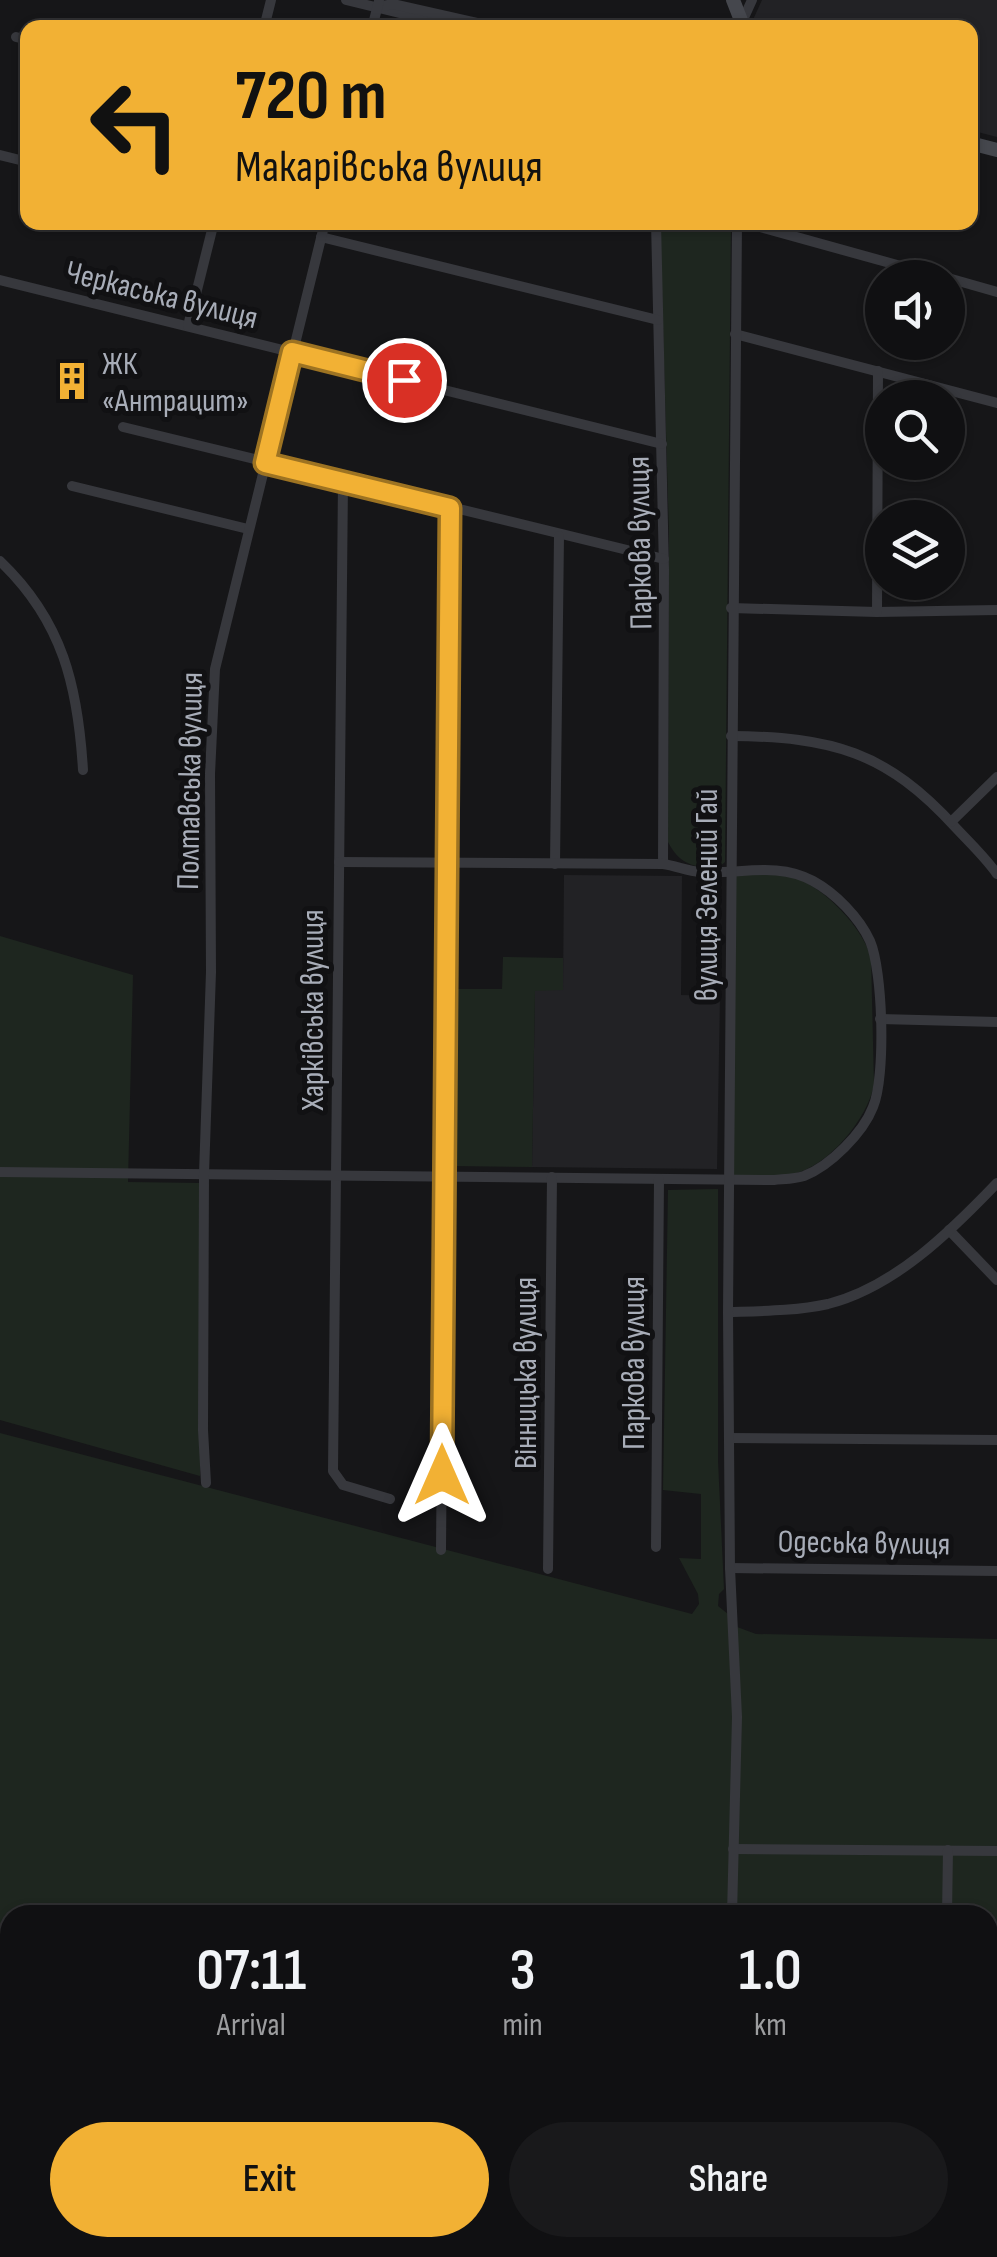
<!DOCTYPE html>
<meta charset="utf-8">
<style>
body{margin:0;font-family:"Sofia Sans Condensed",sans-serif;background:#19191b;color:#f1f3f6;height:100vh;display:flex;flex-direction:column;font-size:38px;white-space:nowrap}
*{box-sizing:border-box;margin:0}
p{font-size:32px;color:#9c9d9f}
.icon{flex:none;width:55px;height:55px;fill:none;stroke:currentColor;stroke-width:2;stroke-linecap:round;stroke-linejoin:round}
.map{position:relative;flex:1;overflow:hidden}
.side{position:absolute;left:0px;top:1905px;width:998px;height:352px;display:flex;flex-direction:column;background:#101012;border-radius:30px 30px 0 0;box-shadow:0 2px 8px #0004,0 0 0 2px #303032}
.side>*{flex:none}
.guide{position:absolute;left:20px;top:20px;width:958px;height:210px;border-radius:20px;box-shadow:0 2px 8px #0004,0 0 0 2px #303032;background:#f2b134;color:#111;overflow:hidden}
.controls{position:absolute;left:865px;top:260px;display:grid;gap:20px}
.controls a{display:grid;place-items:center;width:100px;height:100px;border-radius:50%;background:#101012;box-shadow:0 2px 8px #0004,0 0 0 2px #303032;font-size:50px}
.pin{position:absolute;display:grid;place-items:center;width:85px;height:85px;color:#fff;margin:-42px;border:5px solid #fff;border-radius:50%;box-shadow:0 2px 10px #0007}
.me{position:absolute;width:110px;margin:-55px;rotate:0deg;stroke-linejoin:round;filter:drop-shadow(0 0 8px #0008)}
.turn{display:flex;align-items:center;gap:35px;height:210px;padding:0 50px;font-size:45px}
.turn .icon{width:130px;height:130px;stroke-width:2.5}
.turn b{display:block;font-size:70px;line-height:85px}
.eta{display:flex;justify-content:space-evenly;align-items:center;height:170px;text-align:center}
.eta b{font-size:60px;font-weight:600;line-height:70px}
.cta{display:flex;gap:20px;margin-top:auto;padding:20px 50px}
.cta a{flex:1;height:115px;border-radius:60px;background:#f2b134;color:#111;font-size:40px;font-weight:600;line-height:115px;text-align:center}
.cta a+a{background:#19191b;color:#f1f3f6}
.map>svg:first-child{display:block}
</style>
<div class="map">
<svg width="997" height="2257" viewBox="0 0 997 2257">
<rect width="100%" height="100%" fill="#161618"/>
<g fill="#222225">
<polygon points="762,0 997,0 997,137 970,130 970,28 753,27 752,22"/>
<polygon points="564,875 682,876 681,995 720,996 717,1169 532,1167 535,990 563,990"/>
</g>
<g fill="#1e261f" fill-rule="evenodd">
<path d="M660,223H731L725,862L719,867C694,868 680,865 668,842L669,535Z"/>
<path d="M732,870C747,870 765,868 780,871C817,881 858,920 871,956L874,1085C867,1119 829,1166 793,1174C773,1179 751,1178 730,1180Z"/>
<polygon points="0,936 133,975 128,1182 200,1183 200,1476 0,1420"/>
<polygon points="503,957 563,958 563,990 535,991 532,1167 453,1166 456,989 502,989"/>
<path d="M718,1189V1461L724,1589L719,1594L718,1606L728,1614L729,1624L756,1634L997,1639V2257H0V1433L692,1614L699,1604L698,1594L679,1558L701,1559V1494L663,1490L668,1190ZM10,1915H988V2248H10Z"/>
</g>
<g fill="none" stroke-linecap="round" stroke-linejoin="round">
<g stroke="#37383d" stroke-width="10">
<polyline points="346,0 461,28"/>
<polyline points="377,7 393,4 499,28"/>
<polyline points="742,22 752,0"/>
<polyline points="264,28 271,0"/>
<polyline points="372,28 379,1"/>
<polyline points="16,37 28,40"/>
<polyline points="0,155 28,162"/>
<polyline points="656,222 664,569 663,864"/>
<polyline points="742,222 944,278"/>
<polyline points="321,237 658,320"/>
<polyline points="948,278 997,292"/>
<polyline points="0,280 662,444"/>
<polyline points="188,326 214,222"/>
<polyline points="735,334 997,403"/>
<polyline points="123,427 664,559"/>
<polyline points="343,482 333,1471 343,1485 390,1499"/>
<polyline points="72,486 248,529"/>
<path d="M0,561C63,621 78,687 83,770"/>
<polyline points="731,608 877,612 997,610"/>
<polyline points="877,612 878,371"/>
<path d="M731,736C832,737 886,751 956,828C970,843 985,857 997,874"/>
<polyline points="951,822 997,777"/>
<polyline points="555,864 559,536"/>
<polyline points="880,1019 997,1022"/>
<path d="M0,1172L774,1180C783,1179 795,1179 804,1176C830,1166 863,1133 873,1107C886,1077 883,971 870,941C859,917 835,893 813,881C777,861 738,875 700,872C688,871 676,866 663,864L339,862"/>
<polyline points="949,1230 997,1280"/>
<path d="M728,1312C762,1311 796,1311 828,1304C895,1287 951,1231 997,1183"/>
<polyline points="729,1438 997,1440"/>
<polyline points="206,1483 203,1430 204,1174 211,972 210,774 215,669 325,222"/>
<polyline points="656,1547 659,1179"/>
<polyline points="441,1550 450,509"/>
<polyline points="730,1568 997,1571"/>
<polyline points="548,1569 552,1177"/>
<polyline points="733,1849 997,1851"/>
<polyline points="732,1915 737,1717 730,1568 728,1312 737,222"/>
<polyline points="947,1915 948,1850"/>
<polyline points="988,2072 997,2072"/>
<polyline points="729,2257 729,2248"/>
</g>
<g stroke="#45474d" stroke-width="14">
<polyline points="733,0 744,28"/>
<polyline points="970,143 997,150"/>
</g>
</g>
<g fill="none" stroke-linecap="round" stroke-linejoin="round">
<g stroke="#9d7322" stroke-width="25">
<polyline id="route" points="404,380 292,352 265,463 450,508 442,1475"/>
</g>
<use href="#route" stroke="#f2b134" stroke-width="18"/>
</g>
<defs>
<g id="building-bare" transform="scale(3)"><path d="M-4-6H4V6H1V3H-1V6H-4ZM-2.5-4.3h1.7v1.8h-1.7ZM.8-4.3h1.7v1.8H.8ZM-2.5-1h1.7V.8h-1.7ZM.8-1h1.7V.8H.8Z" fill="#f2b134" stroke="#111113" stroke-width="2.5" paint-order="stroke"/></g>
</defs>
<g fill-rule="evenodd">
<use href="#building-bare" x="72" y="381"/>
</g>
<g text-anchor="middle" stroke-width="10" stroke-linejoin="round" paint-order="stroke">
<g font-size="32" fill="#a8adb8" stroke="#111113">
<text transform="translate(162 294) rotate(14)" y="11">Черкаська вулиця</text>
<text transform="translate(639 543) rotate(-91)" y="11">Паркова вулиця</text>
<text transform="translate(189 781) rotate(-89)" y="11">Полтавська вулиця</text>
<text transform="translate(706 895) rotate(-90)" y="11">вулиця Зелений Гай</text>
<text transform="translate(312 1010) rotate(-90)" y="11">Харківська вулиця</text>
<text transform="translate(633 1363) rotate(-90)" y="11">Паркова вулиця</text>
<text transform="translate(525 1373) rotate(-90)" y="11">Вінницька вулиця</text>
<text transform="translate(864 1542) rotate(1)" y="11">Одеська вулиця</text>
</g>
<g font-size="32" fill="#a8adb8" stroke="#111113" text-anchor="start">
<text x="102" y="374">ЖК<tspan x="102" dy="37">«Антрацит»</tspan></text>
</g>
</g>
</svg>
<div class="controls">
<a><svg class="icon" aria-label="sound" viewBox="0 0 24 24"><path d="M4 9h4l5-4v14l-5-4H4zM17 9q2 3 0 6"/></svg></a>
<a><svg class="icon" aria-label="search" viewBox="0 0 24 24"><circle cx="10" cy="10" r="6"/><path d="M15 15l6 6"/></svg></a>
<a><svg class="icon" aria-label="layers" viewBox="0 0 24 24"><path d="M12 4l9 5-9 5-9-5zM3 14l9 5 9-5"/></svg></a>
</div>
<div class="pin" style="left:404px;top:380px;background:#d93025"><svg class="icon" aria-label="arrive" viewBox="0 0 24 24"><path d="M6 21V4h12l-3 4 3 4H6"/></svg></div>
<svg class="me" style="left:442px;top:1475px" viewBox="-20 -20 40 40"><path d="M0-17L14 15 0 8-14 15z" fill="#f2b134" stroke="#fff" stroke-width="4"/></svg>
<div class="guide">
<div class="turn"><svg class="icon" aria-label="left" viewBox="0 0 24 24"><path d="M17 20v-9H6M10 6l-5 5 5 5"/></svg><div><b>720 m</b>Макарівська вулиця</div></div>
</div>
<section class="side">
<div class="eta">
<div><b>07:11</b><p>Arrival</p></div>
<div><b>3</b><p>min</p></div>
<div><b>1.0</b><p>km</p></div>
</div>
<div class="cta"><a>Exit</a><a>Share</a></div>
</section>
</div>
